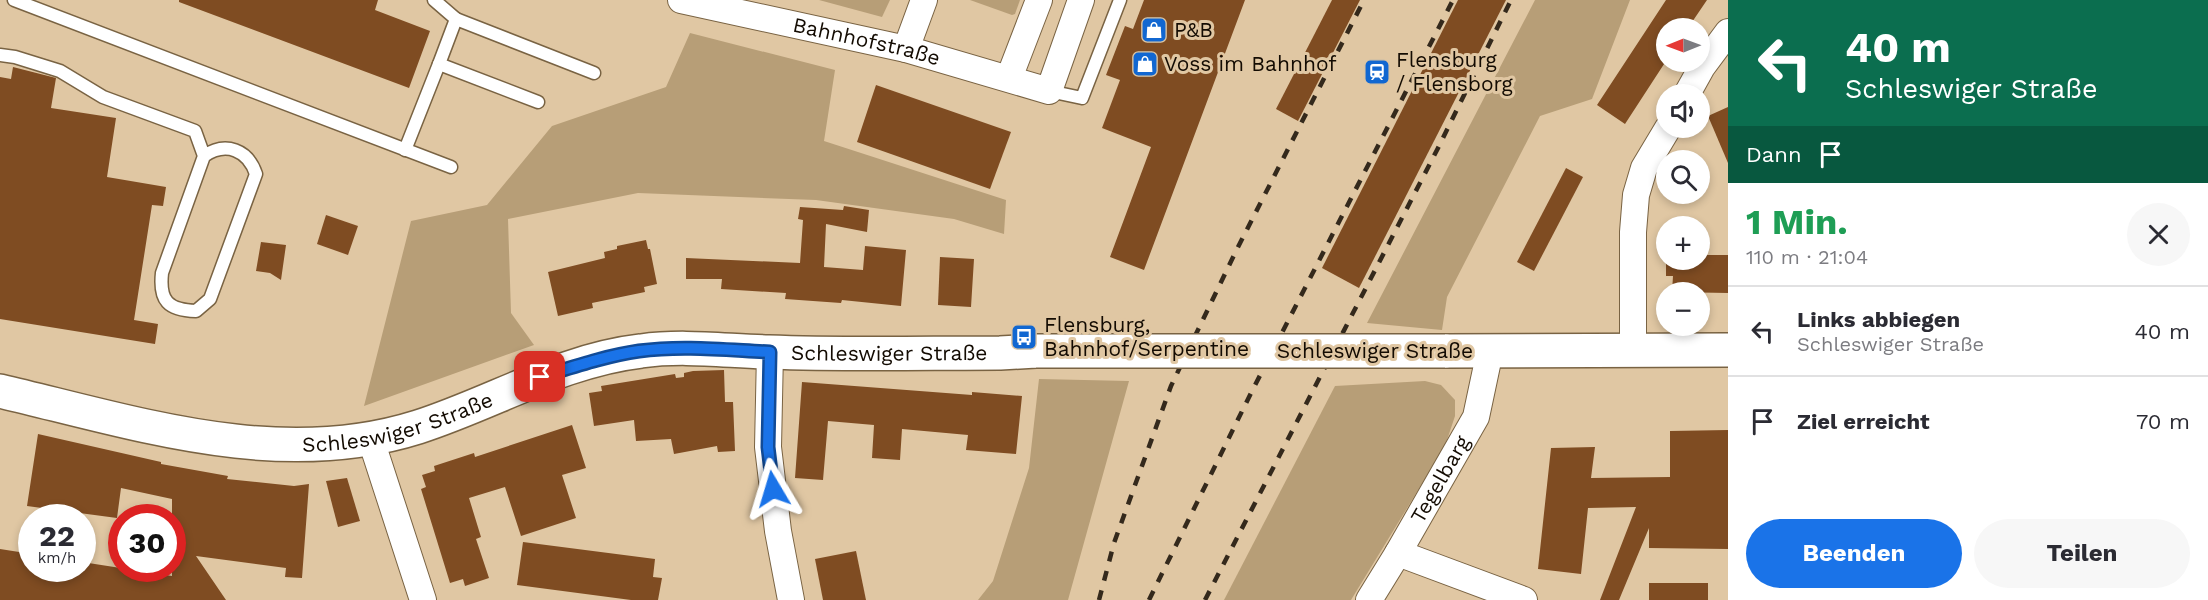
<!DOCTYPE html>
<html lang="de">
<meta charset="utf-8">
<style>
body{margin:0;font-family:"Work Sans",sans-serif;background:#f7f7f7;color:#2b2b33;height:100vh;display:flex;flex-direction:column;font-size:22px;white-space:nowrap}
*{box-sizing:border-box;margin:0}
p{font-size:20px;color:#7c7c81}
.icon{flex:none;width:33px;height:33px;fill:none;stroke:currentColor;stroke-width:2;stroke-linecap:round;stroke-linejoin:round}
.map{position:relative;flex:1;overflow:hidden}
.panel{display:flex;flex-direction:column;background:#fff;width:480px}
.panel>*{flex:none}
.top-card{background:#0b6e4f;color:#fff;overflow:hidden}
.needle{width:39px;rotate:269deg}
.fabs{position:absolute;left:1656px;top:18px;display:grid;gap:12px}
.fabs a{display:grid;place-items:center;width:54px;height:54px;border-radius:50%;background:#fff;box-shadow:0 3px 9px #0003;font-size:30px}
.speed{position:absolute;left:18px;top:504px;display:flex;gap:12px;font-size:30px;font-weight:700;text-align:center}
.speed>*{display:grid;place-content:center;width:78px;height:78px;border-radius:50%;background:#fff;box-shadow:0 3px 9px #0003;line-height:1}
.speed small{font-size:15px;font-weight:400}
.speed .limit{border:9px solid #d22;background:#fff;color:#111}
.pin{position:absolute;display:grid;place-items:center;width:51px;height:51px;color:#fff;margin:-26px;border-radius:12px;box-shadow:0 3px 9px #0006}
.me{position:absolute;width:66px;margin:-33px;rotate:353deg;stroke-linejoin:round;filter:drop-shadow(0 0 4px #0008)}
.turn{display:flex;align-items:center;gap:21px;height:126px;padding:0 18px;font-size:27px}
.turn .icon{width:78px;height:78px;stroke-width:2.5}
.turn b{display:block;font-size:42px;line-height:51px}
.then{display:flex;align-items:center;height:57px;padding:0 18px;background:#0003;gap:12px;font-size:22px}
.round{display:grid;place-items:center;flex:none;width:63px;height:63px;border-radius:32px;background:#f7f7f7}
.headline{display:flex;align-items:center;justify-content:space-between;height:102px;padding:0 18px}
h1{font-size:36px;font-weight:700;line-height:45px;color:#1e9e55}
.primary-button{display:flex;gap:12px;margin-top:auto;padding:12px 18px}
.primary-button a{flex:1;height:69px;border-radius:36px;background:#1a73e8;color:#fff;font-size:24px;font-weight:700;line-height:69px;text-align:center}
.primary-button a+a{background:#f7f7f7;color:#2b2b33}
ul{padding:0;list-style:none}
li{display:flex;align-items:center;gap:18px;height:90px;padding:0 18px;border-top:2px solid #e1e1e2}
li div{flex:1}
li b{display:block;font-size:22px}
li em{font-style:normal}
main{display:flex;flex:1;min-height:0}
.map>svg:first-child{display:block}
</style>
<main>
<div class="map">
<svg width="1728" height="600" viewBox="0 0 1728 600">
<rect width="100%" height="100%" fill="#e0c7a3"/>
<g fill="#b79e77">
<polygon points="819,0 890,0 882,17"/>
<polygon points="970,0 1020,0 1015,14 1012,15"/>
<polygon points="1535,0 1630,0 1592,99 1540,116 1447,297 1442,330 1367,323"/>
<polygon points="690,33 835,70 824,141 1006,200 1004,234 954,219 816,200 638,193 508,219 511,313 534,345 364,406 411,221 487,205 552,126 666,87"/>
<polygon points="1039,379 1129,381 1068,600 978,600 993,581 1029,468"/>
<polygon points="1425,381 1441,385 1455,400 1455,416 1445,446 1351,600 1224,600 1335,386"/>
</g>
<g fill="#7f4c22">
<polygon points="179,0 378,0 375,10 430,31 409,88 179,2"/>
<polygon points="1144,0 1245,0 1144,270 1110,257 1151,147 1102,128 1120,80 1106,75 1125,26 1133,29"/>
<polygon points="1332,0 1360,0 1298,121 1276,109"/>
<polygon points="1458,0 1506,0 1359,288 1322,268"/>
<polygon points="1666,0 1707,0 1688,28 1666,28 1666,61 1625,124 1597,105"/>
<polygon points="13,67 56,78 51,108 116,118 107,177 166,187 163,206 152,205 134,320 158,324 155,344 0,319 0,77 11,79"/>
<polygon points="876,85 1011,132 990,189 857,142"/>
<polygon points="1728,107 1728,163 1708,116"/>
<polygon points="1566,168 1583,177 1534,271 1517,262"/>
<polygon points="844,206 869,210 867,232 826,224 824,267 863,270 865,246 906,250 901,306 842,300 841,303 785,299 786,293 721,289 722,279 686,279 686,258 800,263 803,220 798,219 800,207 843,210"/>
<polygon points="326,215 358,226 348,255 317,244"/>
<polygon points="1666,235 1666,260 1700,260 1700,236 1701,236 1701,250 1707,250 1706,255 1728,255 1728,293 1672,292 1673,276 1666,276"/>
<polygon points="646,240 648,249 650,249 657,284 644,287 645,292 592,303 593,308 558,316 548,272 605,258 604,252 617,249 617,246"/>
<polygon points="261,242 286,245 281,280 270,273 256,271"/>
<polygon points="940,257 974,259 971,307 938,305"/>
<polygon points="724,370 725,402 733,402 735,451 718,452 717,446 674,454 671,439 636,441 634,420 594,426 589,393 602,391 601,386 675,374 676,378 684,377 684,373 693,371"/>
<polygon points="802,382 972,395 972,392 1022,396 1016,454 966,450 968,435 902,429 900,460 872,458 874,425 828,421 823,480 795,478"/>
<polygon points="572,425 586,468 562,475 576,518 521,536 505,487 469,498 481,537 476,539 489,578 465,586 463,579 450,583 421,489 426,487 422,475 435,471 434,466 474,453 475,457"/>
<polygon points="1728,430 1728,549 1649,548 1649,528 1619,600 1600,600 1636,507 1588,508 1581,574 1538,569 1551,448 1595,447 1591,478 1670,477 1670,431"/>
<polygon points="38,434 161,462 161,464 228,476 227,479 294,486 309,484 302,578 285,577 286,568 196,556 226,600 0,600 0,549 32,554 32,568 82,568 82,562 172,576 172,499 121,488 117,518 27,506"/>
<polygon points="347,478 360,521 338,527 326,481"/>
<polygon points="523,542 655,559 653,577 662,578 658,600 631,600 517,585"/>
<polygon points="856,551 866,600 823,600 815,559"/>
<rect x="1649" y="583" width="59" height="17"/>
</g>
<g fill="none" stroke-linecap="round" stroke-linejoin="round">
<g stroke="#796343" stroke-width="15">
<g id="service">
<polyline points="14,0 451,167"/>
<polyline points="434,0 456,19"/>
<path d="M0,55L15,57L60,71L103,97L195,131L204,156L162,273C159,301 168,310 196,311L210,299L256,174C248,150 226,141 204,156"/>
<polyline points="439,64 456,19 594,73"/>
<polyline points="1049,91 1082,98 1120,0"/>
<polyline points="405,150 439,64 538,102"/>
</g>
</g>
<g stroke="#796343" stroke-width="28">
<g id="minor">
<path id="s1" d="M681,0L906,49L1049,91L1081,0"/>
<polyline points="906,49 924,0"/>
<polyline points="1009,78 1039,0"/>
<polyline points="1687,94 1702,67 1728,32"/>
<polyline points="770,352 768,447 778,531 791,600"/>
<polyline points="1633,352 1633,232 1636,195 1644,168 1668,128"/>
<polyline points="371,440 423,600"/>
<polyline points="1398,553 1524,600"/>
<path id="s2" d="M1369,600L1398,553L1476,417L1490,351"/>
</g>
</g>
<g stroke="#796343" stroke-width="36">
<g id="secondary">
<polyline points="1445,351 1728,350"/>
<path id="s3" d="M0,391C136,423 279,471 418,427C493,403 562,360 641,351C684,345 726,351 769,352C846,355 923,353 1000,353L1036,351"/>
</g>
</g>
<use href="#service" stroke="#fff" stroke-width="12"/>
<use href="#minor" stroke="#fff" stroke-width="26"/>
<use href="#secondary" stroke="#fff" stroke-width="33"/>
<g stroke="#34291c" stroke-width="4.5" stroke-dasharray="10 10" stroke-linecap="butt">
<polyline points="1099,600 1114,543 1171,386 1236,251 1364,0"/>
<polyline points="1149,600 1251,393 1453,0"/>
<polyline points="1205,600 1437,150 1511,0"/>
</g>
<g stroke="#796343" stroke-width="36" stroke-linecap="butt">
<polyline id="secondary-bridge" points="1036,351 1445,351"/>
</g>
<use href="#secondary-bridge" stroke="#fff" stroke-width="33"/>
</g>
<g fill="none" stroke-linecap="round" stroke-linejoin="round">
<g stroke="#114b97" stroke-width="15">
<path id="route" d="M540,377C573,367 605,356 639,351C682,345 727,350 770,352L768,447L773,489"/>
</g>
<use href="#route" stroke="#1a73e8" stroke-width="10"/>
</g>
<defs>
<g id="shop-square" transform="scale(1.35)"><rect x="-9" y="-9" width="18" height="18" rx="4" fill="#1167d1" stroke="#e0c7a3"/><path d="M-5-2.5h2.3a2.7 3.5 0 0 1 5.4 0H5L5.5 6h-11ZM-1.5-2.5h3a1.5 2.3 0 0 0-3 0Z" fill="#fff"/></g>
<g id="station-square" transform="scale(1.35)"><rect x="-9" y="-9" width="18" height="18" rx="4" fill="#1167d1" stroke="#e0c7a3"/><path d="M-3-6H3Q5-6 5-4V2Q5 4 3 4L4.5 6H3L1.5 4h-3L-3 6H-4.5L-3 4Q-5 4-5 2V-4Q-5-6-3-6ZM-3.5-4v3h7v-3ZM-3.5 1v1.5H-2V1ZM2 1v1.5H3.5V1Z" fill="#fff"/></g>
<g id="bus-square" transform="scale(1.35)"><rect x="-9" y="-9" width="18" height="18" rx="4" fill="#1167d1" stroke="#e0c7a3"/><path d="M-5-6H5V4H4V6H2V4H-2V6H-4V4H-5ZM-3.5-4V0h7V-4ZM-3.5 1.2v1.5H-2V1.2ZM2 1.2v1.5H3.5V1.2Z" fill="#fff"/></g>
</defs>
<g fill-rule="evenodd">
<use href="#shop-square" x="1154" y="30"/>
<use href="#shop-square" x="1145" y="64"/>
<use href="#station-square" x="1377" y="72"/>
<use href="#bus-square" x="1024" y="337"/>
</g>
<g text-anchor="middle" stroke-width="6" stroke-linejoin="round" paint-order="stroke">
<g font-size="21" fill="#130b02" stroke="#e0c7a3" text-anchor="start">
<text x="1174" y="37">P&amp;B</text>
<text x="1396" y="67">Flensburg<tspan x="1396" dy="24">/ Flensborg</tspan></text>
<text x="1164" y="71">Voss im Bahnhof</text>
<text x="1044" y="332">Flensburg,<tspan x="1044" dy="24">Bahnhof/Serpentine</tspan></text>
</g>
<g font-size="21" fill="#130b02" stroke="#e0c7a3">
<text dy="7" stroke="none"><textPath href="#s1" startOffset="190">Bahnhofstraße</textPath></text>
<text x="1375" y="358">Schleswiger Straße</text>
<text dy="7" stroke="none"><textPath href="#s3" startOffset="910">Schleswiger Straße</textPath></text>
<text dy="7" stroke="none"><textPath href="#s3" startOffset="406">Schleswiger Straße</textPath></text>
<text dy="7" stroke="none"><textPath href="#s2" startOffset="140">Tegelbarg</textPath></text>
</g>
</g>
</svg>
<div class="fabs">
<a><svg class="needle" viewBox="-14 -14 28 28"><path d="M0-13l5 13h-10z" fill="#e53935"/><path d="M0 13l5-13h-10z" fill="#7c7c81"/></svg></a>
<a><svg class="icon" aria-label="sound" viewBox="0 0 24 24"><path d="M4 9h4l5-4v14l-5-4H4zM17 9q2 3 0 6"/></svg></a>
<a><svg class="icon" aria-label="search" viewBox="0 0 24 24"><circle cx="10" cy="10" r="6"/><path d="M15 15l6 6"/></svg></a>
<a>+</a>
<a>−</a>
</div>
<div class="speed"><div>22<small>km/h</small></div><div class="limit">30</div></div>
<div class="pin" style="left:540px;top:377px;background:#d93025"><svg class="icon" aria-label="arrive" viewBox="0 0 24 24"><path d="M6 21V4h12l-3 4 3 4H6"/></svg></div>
<svg class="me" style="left:773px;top:489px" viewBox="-20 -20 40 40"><path d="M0-17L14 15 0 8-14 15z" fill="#1a73e8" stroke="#fff" stroke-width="4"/></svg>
</div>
<section class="panel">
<div class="top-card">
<div class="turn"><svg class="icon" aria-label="left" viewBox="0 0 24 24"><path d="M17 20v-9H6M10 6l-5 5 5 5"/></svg><div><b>40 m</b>Schleswiger Straße</div></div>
<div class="then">Dann<svg class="icon" aria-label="arrive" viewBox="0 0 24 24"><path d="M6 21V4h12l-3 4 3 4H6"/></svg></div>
</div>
<div class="headline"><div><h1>1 Min.</h1><p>110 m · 21:04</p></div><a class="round"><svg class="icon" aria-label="close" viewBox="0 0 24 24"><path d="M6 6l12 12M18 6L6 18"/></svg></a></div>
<ul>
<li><svg class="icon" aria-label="left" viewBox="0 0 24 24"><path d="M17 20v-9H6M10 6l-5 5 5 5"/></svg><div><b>Links abbiegen</b><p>Schleswiger Straße</p></div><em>40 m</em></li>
<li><svg class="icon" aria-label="arrive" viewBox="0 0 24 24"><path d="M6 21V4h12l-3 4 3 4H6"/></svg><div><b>Ziel erreicht</b></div><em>70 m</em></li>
</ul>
<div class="primary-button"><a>Beenden</a><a>Teilen</a></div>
</section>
</main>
